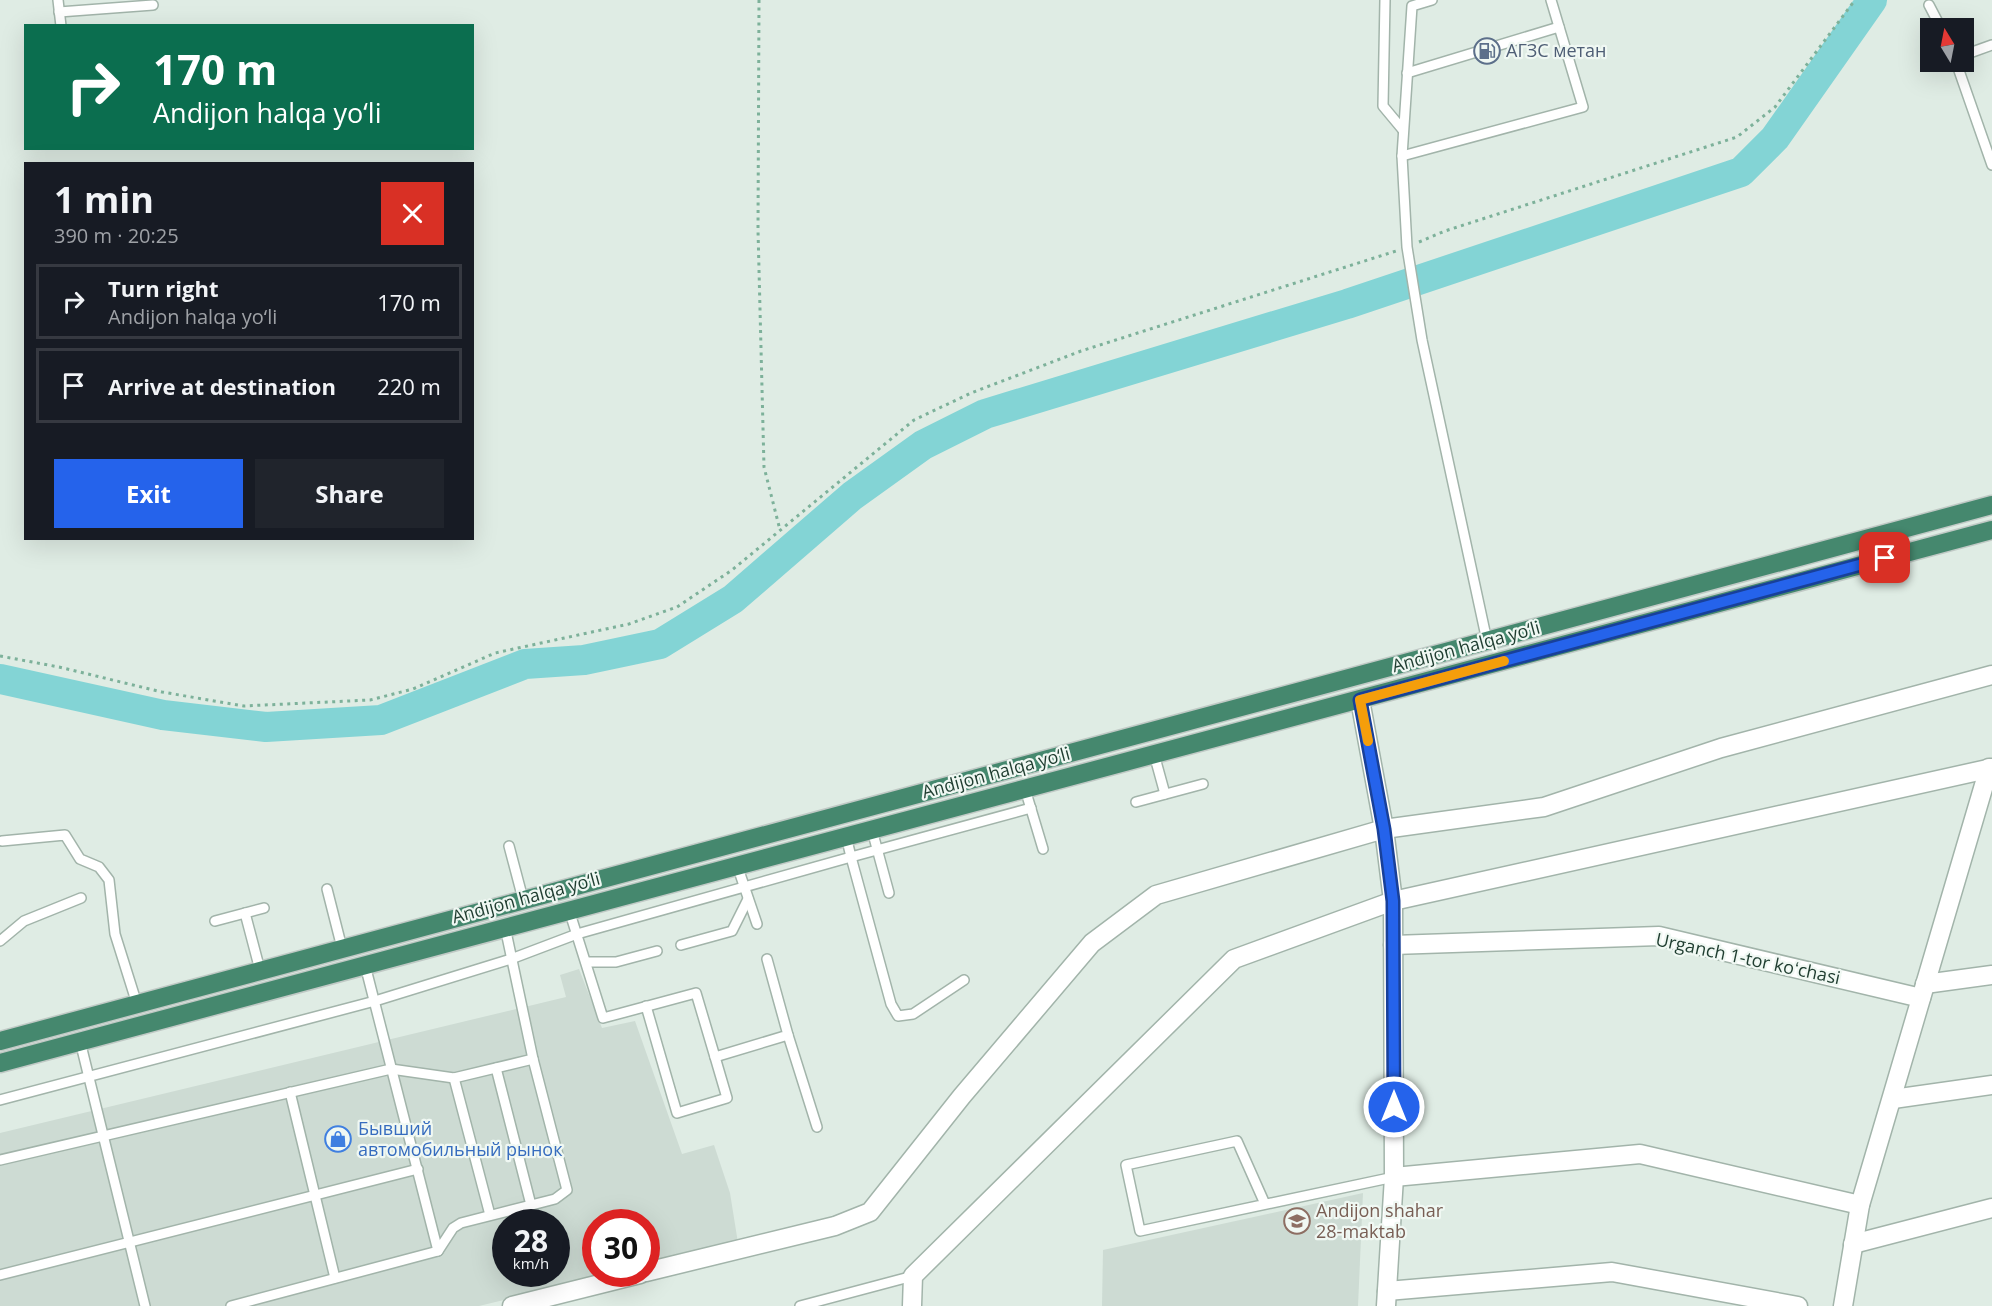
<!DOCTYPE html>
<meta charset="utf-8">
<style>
body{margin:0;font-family:"Open Sans",sans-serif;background:#20242c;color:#f1f3f6;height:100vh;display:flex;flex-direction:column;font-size:22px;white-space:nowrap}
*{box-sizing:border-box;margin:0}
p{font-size:20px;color:#9ea1a6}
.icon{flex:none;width:33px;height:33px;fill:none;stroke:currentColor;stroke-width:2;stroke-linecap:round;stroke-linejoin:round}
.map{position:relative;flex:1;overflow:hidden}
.sheet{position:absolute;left:24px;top:162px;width:450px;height:378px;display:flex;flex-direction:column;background:#171b24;border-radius:0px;box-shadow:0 6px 24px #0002}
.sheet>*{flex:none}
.hud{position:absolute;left:24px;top:24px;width:450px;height:126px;border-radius:0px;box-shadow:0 6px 24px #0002;background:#0b6e4f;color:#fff;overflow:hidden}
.needle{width:39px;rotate:350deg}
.tools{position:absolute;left:1920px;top:18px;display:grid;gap:12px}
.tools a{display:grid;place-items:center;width:54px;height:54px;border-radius:0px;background:#171b24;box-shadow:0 6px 24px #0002;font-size:30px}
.speed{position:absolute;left:492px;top:1209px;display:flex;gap:12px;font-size:30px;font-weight:700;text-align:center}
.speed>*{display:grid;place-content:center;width:78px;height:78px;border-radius:50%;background:#171b24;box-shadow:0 6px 24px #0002;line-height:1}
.speed small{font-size:15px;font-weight:400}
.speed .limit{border:9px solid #d22;background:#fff;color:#111}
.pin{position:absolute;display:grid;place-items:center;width:51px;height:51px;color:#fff;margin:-26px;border-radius:12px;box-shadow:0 3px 9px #0006}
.me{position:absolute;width:66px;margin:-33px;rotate:0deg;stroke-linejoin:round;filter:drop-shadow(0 0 4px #0008)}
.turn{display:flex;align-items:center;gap:21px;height:126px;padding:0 30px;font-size:27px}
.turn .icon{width:78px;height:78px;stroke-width:2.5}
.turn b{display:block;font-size:42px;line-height:51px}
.round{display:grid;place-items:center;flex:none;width:63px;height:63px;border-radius:0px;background:#20242c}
.headline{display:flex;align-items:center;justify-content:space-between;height:102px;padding:0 30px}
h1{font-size:36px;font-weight:700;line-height:45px}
.cta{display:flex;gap:12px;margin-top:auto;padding:12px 30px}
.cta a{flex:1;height:69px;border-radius:0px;background:#2563eb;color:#fff;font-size:24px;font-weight:700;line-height:69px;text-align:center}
.cta a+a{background:#20242c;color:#f1f3f6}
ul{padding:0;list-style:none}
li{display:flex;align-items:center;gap:18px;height:75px;margin:0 12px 9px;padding:0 18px;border:3px solid #363941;border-radius:0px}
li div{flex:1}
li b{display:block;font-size:22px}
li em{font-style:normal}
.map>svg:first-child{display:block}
</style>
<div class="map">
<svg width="1992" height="1306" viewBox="0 0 1992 1306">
<rect width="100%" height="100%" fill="#dfece4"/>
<g fill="#cddbd3" fill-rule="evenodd">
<path d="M579,969L602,1028L635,1021L682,1154L714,1145L730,1193L738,1243L647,1265L646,1222H596V1274H613L479,1306H0V1133L566,997L560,975ZM506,1222H556V1274H506Z"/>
<polygon points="1363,1193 1358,1306 1102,1306 1103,1250"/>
</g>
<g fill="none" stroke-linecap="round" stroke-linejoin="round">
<polyline stroke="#83d4d5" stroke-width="30" points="0,679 163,715 266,727 381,720 525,664 584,660 660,644 733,599 852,496 923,445 985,414 1347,304 1741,172 1775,138 1872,0"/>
<g stroke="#a2b4aa" stroke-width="12">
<g id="service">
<polyline points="58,0 61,26"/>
<polyline points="1385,0 1383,106 1403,130"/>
<polyline points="1432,0 1412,6 1402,156 1407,247 1422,340 1487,641"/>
<polyline points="1929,5 1941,28"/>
<polyline points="59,12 153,5"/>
<polyline points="1964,55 1992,45"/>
<polyline points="1956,62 1992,165"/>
<polyline points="1407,73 1559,27"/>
<polyline points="1402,156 1583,107 1551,0"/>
<polyline points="1154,754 1165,794"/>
<polyline points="1025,789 1043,849"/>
<polyline points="1136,802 1203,784"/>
<polyline points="872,830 889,893"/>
<polyline points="846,836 851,857 1031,808"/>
<polyline points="2,841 65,835 80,859 99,867 109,880 115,934 137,1004"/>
<polyline points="509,846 523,899"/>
<polyline points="737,865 757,924"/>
<polyline points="327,889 342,948"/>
<polyline points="569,910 603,1018 696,993 715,1057 788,1035 767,959"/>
<polyline points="245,913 260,970"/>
<polyline points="215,921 264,908"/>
<polyline points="0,941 24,921 81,898"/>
<polyline points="681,945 732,931 748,899"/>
<polyline points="586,962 616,962 657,951"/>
<polyline points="365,965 438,1251"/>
<polyline points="646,1006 677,1113 727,1098 715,1057"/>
<polyline points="788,1035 817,1127"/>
<polyline points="80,1041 145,1306"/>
<polyline points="496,1068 531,1205"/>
<polyline points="454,1078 490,1215"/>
<polyline points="290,1092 335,1278"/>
<polyline points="0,1100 375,1001 511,959 577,934 851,857 891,1004 898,1016 913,1014 964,980"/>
<polyline points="0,1160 391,1069 454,1078 533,1059"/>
<polyline points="1265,1204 1237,1141 1126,1165 1140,1231 1394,1177"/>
<polyline points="0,1275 418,1169"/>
<polyline points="231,1306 438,1251 453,1228 461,1223 555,1199 567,1190 533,1059 505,927"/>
<polyline points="800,1306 913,1276"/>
</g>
</g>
<g stroke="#a2b4aa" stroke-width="21">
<g id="minor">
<polyline points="1360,700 1384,829 1393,901 1394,1177 1386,1306"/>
<polyline points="1393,945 1659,936 1921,998"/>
<polyline points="1925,984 1992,975"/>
<polyline points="1893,1099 1992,1085"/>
<polyline points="1394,1177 1640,1154 1860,1205"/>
<polyline points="1853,1244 1992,1208"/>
<polyline points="646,1272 835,1226 870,1212 962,1096 1092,943 1156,895 1384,829 1544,807 1721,748 1992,675"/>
<polyline points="1387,1291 1612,1272 1798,1306"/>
<polyline points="512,1306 640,1274"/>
<polyline points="912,1306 913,1276 1234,959 1393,901 1992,768"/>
<polyline points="1843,1306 1860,1205 1989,768"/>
</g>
</g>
<g stroke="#c0c9c5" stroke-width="21">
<g id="trunk">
<polyline points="0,1041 1992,505"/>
<polyline points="0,1063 1992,530"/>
</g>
</g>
<g stroke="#7db19a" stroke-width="3" stroke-dasharray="3 4.5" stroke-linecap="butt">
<polyline points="759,0 758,230 764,467 780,530"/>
<polyline points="1419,242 1445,231 1737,137 1775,107 1855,0"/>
<polyline points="0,656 59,667 162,692 244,706 370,700 413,689 495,653 629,624 677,607 732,570 914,420 971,393 1081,351 1396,251"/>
</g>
<use href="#service" stroke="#fff" stroke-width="9"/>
<use href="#minor" stroke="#fff" stroke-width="18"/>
<use href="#trunk" stroke="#45886e" stroke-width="18"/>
</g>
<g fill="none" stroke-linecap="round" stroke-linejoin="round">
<g stroke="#184099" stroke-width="15">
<polyline id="route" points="1394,1107 1393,901 1384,829 1360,700 1885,558"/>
</g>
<use href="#route" stroke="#2563eb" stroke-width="10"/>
<polyline stroke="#f59e0b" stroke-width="10" points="1368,741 1360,700 1504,661"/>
</g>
<defs>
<g id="fuel-ring" transform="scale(1.35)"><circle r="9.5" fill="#f0f8f3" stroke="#5c6f8a" stroke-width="1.5"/><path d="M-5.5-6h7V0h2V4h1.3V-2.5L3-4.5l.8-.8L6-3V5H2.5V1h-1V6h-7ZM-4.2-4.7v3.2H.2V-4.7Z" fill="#5c6f8a"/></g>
<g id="shop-ring" transform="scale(1.35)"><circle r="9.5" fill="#f0f8f3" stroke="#3f7fe0" stroke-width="1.5"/><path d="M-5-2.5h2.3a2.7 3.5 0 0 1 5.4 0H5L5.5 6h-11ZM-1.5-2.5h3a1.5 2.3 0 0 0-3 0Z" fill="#3f7fe0"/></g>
<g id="school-ring" transform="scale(1.35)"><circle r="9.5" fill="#f0f8f3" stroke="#8d6e63" stroke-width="1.5"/><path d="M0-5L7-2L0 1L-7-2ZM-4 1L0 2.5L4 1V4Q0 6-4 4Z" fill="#8d6e63"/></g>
</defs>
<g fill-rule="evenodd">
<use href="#fuel-ring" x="1487" y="51"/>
<use href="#shop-ring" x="338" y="1139"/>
<use href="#school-ring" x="1297" y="1221"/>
</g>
<g text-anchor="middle" stroke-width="4.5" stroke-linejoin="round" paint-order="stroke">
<g font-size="18" fill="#4e5e75" stroke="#f0f8f3" text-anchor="start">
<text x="1506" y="57">АГЗС метан</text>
</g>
<g font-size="18" fill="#1f3d30" stroke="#f0f8f3">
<text transform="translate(1466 647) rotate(-15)" y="6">Andijon halqa yo‘li</text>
<text transform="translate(996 773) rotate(-15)" y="6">Andijon halqa yo‘li</text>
<text transform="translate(526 898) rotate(-15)" y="6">Andijon halqa yo‘li</text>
<text transform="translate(1748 959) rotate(12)" y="6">Urganch 1-tor koʻchasi</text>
</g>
<g font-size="18" fill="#366cbe" stroke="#f0f8f3" text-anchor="start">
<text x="358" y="1135">Бывший<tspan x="358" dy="21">автомобильный рынок</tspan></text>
</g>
<g font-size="18" fill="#785e54" stroke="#f0f8f3" text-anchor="start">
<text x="1316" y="1217">Andijon shahar<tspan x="1316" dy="21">28-maktab</tspan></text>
</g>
</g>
</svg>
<div class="tools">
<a><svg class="needle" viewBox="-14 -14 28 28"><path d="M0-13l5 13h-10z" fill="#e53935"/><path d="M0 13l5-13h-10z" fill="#9ea1a6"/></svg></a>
</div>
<div class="speed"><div>28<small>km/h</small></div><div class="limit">30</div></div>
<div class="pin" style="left:1885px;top:558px;background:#d93025"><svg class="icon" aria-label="arrive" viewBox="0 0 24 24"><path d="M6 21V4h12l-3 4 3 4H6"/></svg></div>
<svg class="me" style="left:1394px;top:1107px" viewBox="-20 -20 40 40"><circle r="17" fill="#2563eb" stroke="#fff" stroke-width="3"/><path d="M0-11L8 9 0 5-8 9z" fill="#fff"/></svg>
<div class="hud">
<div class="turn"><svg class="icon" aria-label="right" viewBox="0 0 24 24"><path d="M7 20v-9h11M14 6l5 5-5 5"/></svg><div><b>170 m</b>Andijon halqa yo‘li</div></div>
</div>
<section class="sheet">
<div class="headline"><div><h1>1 min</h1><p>390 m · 20:25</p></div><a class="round" style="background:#d93025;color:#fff"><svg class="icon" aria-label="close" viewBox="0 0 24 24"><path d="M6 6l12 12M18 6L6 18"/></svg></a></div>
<ul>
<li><svg class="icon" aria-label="right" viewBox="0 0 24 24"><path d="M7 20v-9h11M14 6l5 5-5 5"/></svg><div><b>Turn right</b><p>Andijon halqa yo‘li</p></div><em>170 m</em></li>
<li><svg class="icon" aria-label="arrive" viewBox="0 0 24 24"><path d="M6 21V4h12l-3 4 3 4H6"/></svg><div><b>Arrive at destination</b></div><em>220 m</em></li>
</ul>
<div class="cta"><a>Exit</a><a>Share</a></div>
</section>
</div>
